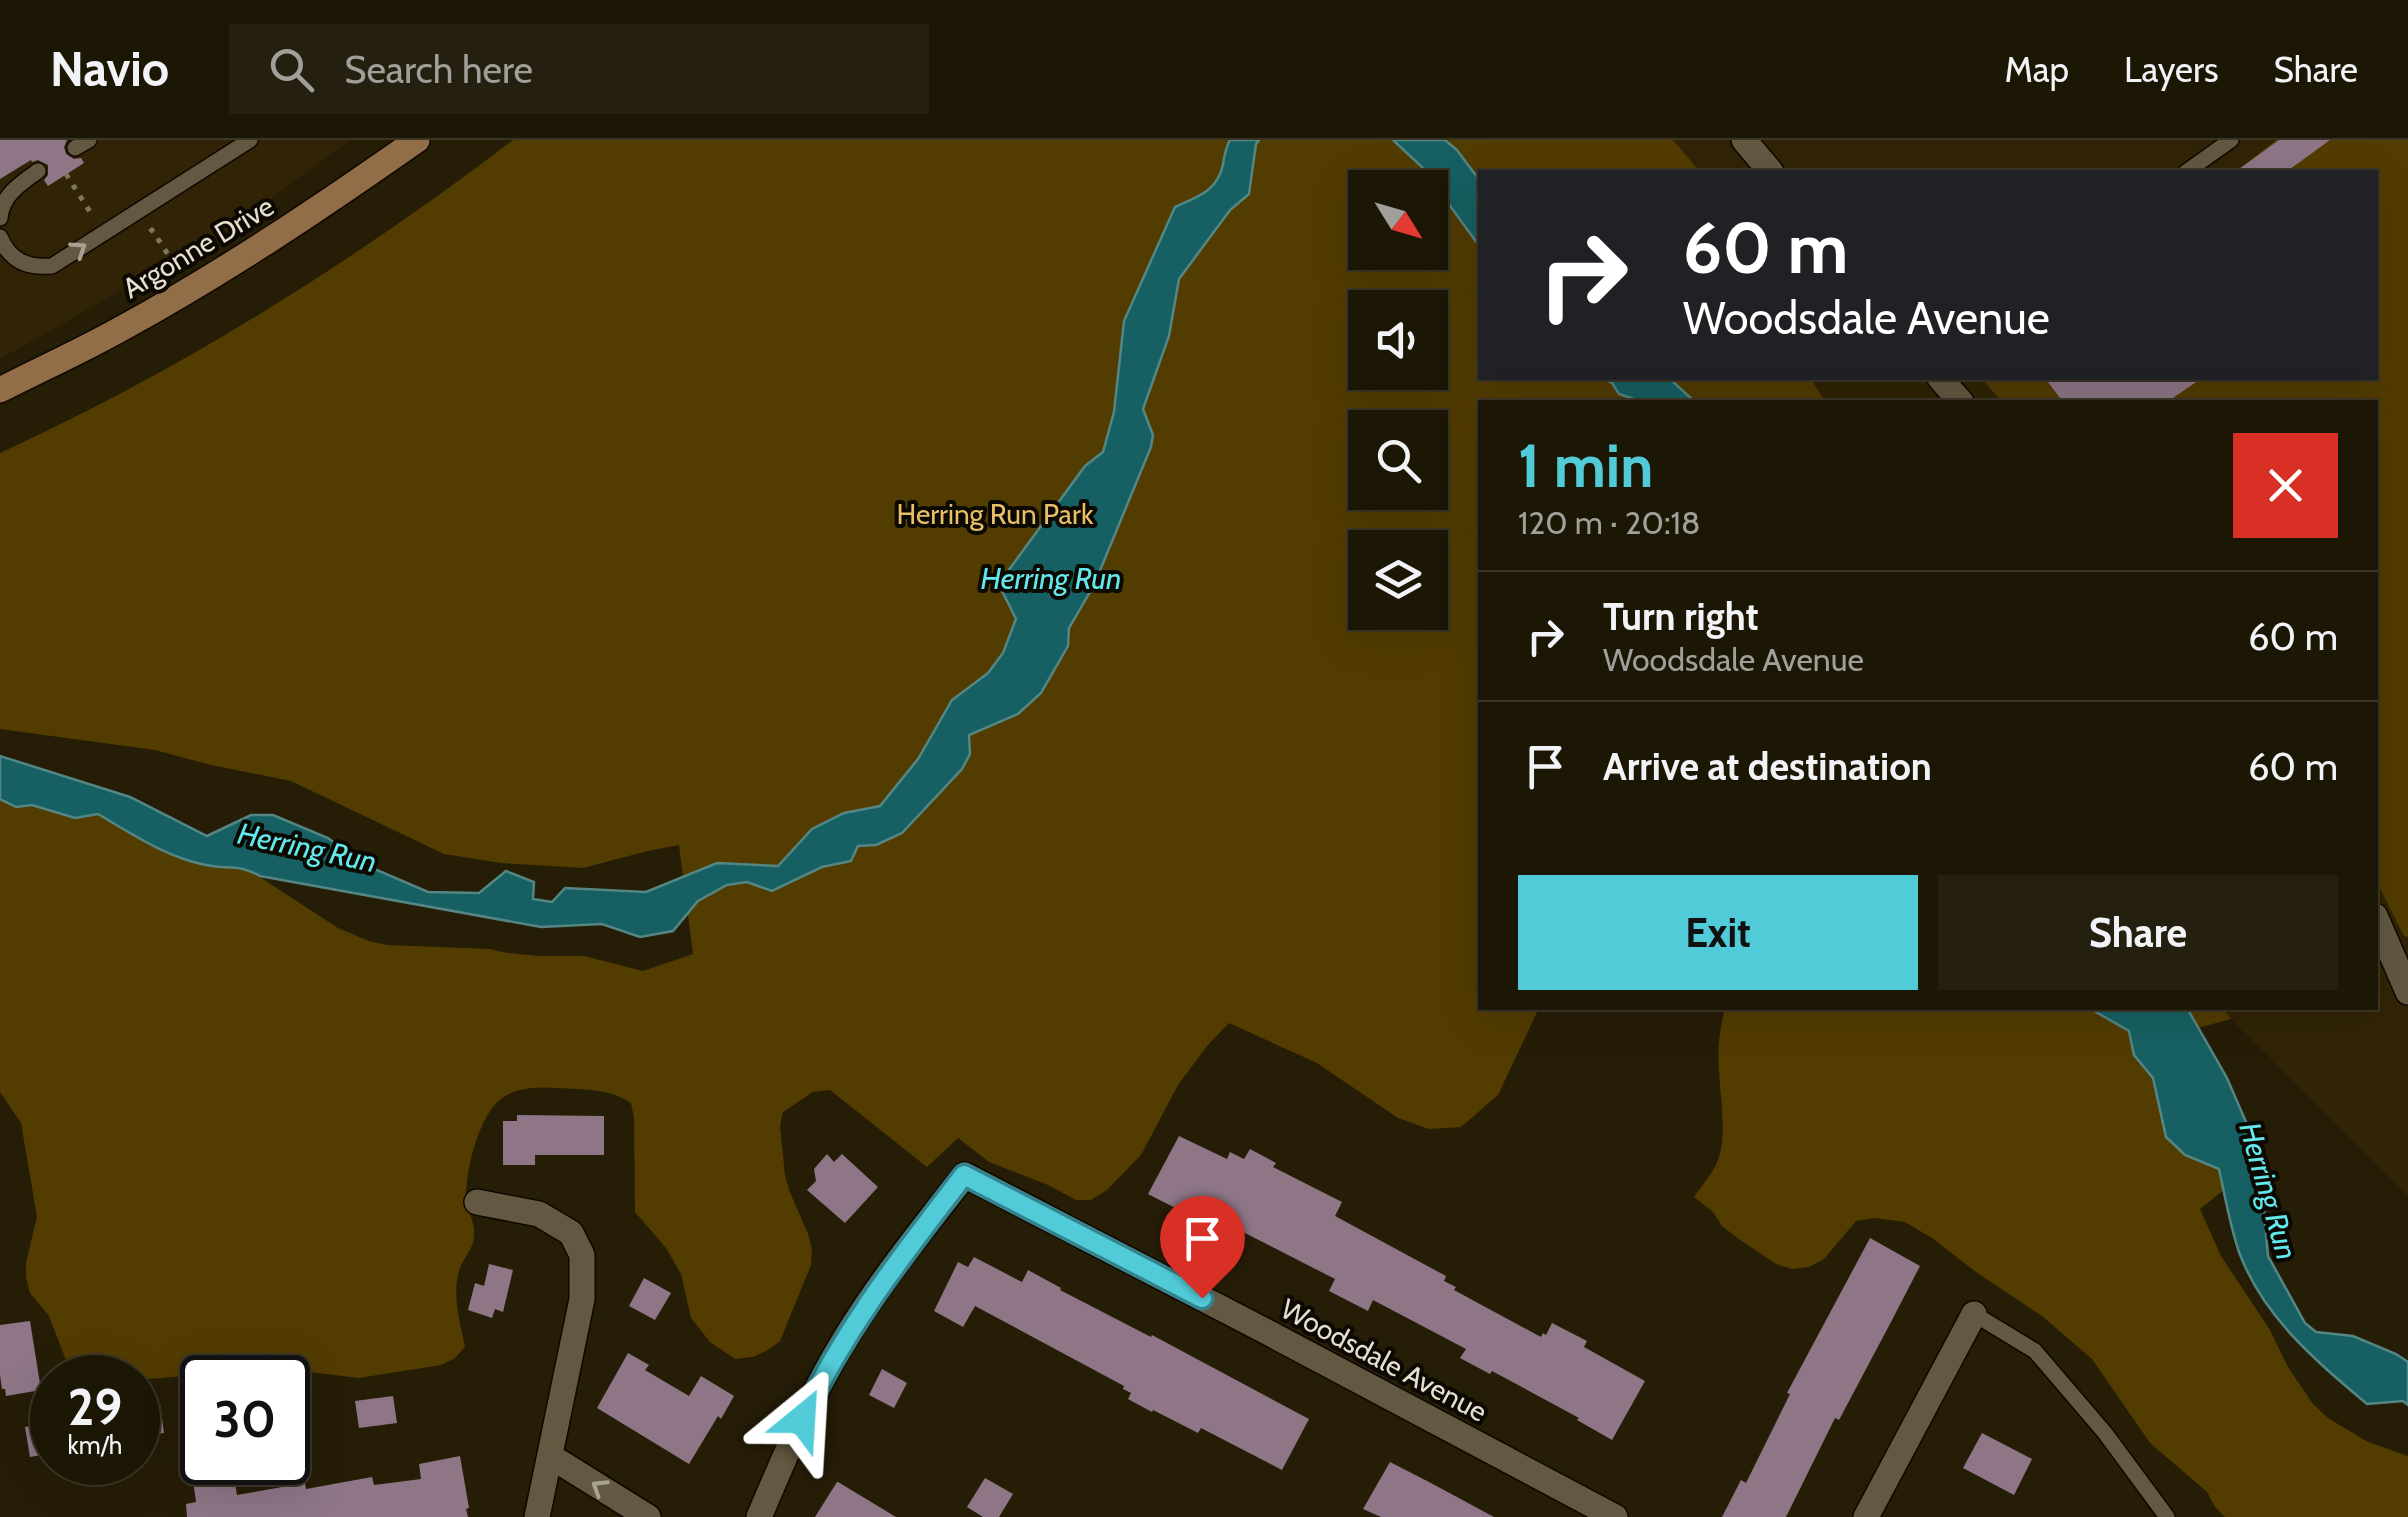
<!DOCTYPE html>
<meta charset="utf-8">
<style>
body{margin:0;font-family:Cabin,sans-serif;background:#251f0f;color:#f1f3f6;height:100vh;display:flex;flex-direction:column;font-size:38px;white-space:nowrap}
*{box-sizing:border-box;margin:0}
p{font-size:32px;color:#a09f9a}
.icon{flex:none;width:55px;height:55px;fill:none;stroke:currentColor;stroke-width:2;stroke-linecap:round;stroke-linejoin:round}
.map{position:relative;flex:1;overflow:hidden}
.panel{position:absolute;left:1478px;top:260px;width:900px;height:610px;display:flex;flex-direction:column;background:#1c1605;border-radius:0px;box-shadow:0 10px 40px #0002,0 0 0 2px #3a3527}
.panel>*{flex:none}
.top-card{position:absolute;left:1478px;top:30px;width:900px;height:210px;border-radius:0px;box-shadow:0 10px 40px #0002,0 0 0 2px #3a3527;background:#202124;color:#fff;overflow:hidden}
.needle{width:65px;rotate:127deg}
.controls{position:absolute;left:1348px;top:30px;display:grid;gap:20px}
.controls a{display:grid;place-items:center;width:100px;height:100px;border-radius:0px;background:#1c1605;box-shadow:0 10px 40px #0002,0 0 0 2px #3a3527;font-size:50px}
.speed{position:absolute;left:30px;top:1215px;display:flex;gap:20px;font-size:50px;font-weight:700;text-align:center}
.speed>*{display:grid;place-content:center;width:130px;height:130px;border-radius:50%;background:#1c1605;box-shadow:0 10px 40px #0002,0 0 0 2px #3a3527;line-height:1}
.speed small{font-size:25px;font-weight:400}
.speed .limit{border:5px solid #111;border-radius:15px;background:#fff;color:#111}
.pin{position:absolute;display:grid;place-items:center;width:85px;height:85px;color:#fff;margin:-102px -42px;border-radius:50% 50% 50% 0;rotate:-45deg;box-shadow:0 0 10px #0007}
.pin .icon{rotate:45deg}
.me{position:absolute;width:110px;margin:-55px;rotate:27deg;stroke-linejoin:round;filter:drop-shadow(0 0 8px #0008)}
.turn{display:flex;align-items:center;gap:35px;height:210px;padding:0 40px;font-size:45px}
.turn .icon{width:130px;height:130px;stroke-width:2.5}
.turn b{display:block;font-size:70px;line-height:85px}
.round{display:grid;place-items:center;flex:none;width:105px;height:105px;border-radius:0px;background:#251f0f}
.summary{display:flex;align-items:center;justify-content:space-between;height:170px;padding:0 40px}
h1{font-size:60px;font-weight:800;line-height:75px;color:#52cbd9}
.button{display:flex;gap:20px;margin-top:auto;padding:20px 40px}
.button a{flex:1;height:115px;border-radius:0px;background:#52cbd9;color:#111;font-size:40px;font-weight:800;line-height:115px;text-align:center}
.button a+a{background:#251f0f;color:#f1f3f6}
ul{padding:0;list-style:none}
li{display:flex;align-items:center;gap:30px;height:130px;padding:0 40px;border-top:2px solid #3a3527}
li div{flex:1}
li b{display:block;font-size:38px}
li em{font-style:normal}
header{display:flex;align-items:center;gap:60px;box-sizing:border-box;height:140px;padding:0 50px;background:#1c1605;border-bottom:2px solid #3a3527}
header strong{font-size:48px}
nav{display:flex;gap:55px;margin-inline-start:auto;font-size:35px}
.search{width:700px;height:90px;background:#251f0f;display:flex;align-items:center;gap:25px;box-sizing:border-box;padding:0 35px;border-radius:0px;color:#a09f9a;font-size:38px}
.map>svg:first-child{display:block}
</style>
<header>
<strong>Navio</strong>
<div class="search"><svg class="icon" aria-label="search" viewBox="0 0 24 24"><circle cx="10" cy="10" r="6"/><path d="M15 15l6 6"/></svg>Search here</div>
<nav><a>Map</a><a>Layers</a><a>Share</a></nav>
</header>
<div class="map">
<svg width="2408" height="1377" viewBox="0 0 2408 1377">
<rect width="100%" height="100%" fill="#261d07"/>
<g fill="#312406">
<polygon points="0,0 350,0 225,92 0,219"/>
<polygon points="1653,0 2408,0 2408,1056 2231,879 2223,868 2375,868 2375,262 1826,262 1810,238 2375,238 2375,32 1674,32"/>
</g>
<g fill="#523c00" fill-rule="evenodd">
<path d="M513,0H1673L1700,32H1480V238H1810L1826,262H1480V868H1539L1498,955L1461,987L1429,989L1398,978L1317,923L1229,883L1207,906L1178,945L1141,1015L1107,1050L1091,1060H1076L1048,1045L989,1022L958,998L927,1027L830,950L813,952L783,972L780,986L785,1035L789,1050L808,1094L812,1109L811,1125L780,1201L768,1210L753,1217L735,1219L710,1202L691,1178L681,1134L666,1108L635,1072L634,978L631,963C609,948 584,950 557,948C541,947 520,947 505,956C480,971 467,1025 466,1053C465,1068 476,1081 474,1097C473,1110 462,1119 459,1131C452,1157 460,1181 465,1207L455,1218L441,1225L359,1238L276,1228L138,1240V1238L93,1237L71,1233L49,1176L30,1153L26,1138V1122L37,1077L21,983L0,952V659L16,667L32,665L75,678L98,673L149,705L206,725L246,728L338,788L369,801L387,805L490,809L507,813L539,816H584L643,831L693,814L679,705L648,711L583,728L501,723L444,714L291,641L211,625L155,610L0,589V313C183,229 353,122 513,0ZM1365,48H1430V112H1365ZM1365,168H1430V232H1365ZM1365,288H1430V352H1365ZM1365,408H1430V472H1365Z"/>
<polygon points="2276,0 2408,0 2408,797 2404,796 2375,738 2375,262 2002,262 1983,240 1983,238 2375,238 2375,32 2235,32"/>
<path d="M1725,868H2223L2231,879L2180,893L2245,1033L2200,1069L2221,1116L2270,1190L2288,1227L2313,1264L2328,1278L2368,1302L2408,1316V1377H2225L2215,1367L2207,1352L2150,1303L2092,1219L2042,1176L1976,1132L1932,1098L1905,1082L1874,1078L1856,1081L1824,1119L1809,1127L1792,1129L1776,1124L1736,1097L1722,1086L1713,1072L1694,1057C1702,1045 1715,1031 1719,1017C1727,990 1720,958 1719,930C1717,909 1720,888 1725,868Z"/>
</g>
<g fill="#166063" stroke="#548684" stroke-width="2.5">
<path d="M1230,0H1259L1256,4L1249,54L1230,70L1179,139L1169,196L1143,269L1153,295L1151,307L1094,445L1069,488L1068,506L1041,553L1018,574L969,595L970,614L962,629L902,693L876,705L858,706L851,721L822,727L772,751L747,742L727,745L698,761L673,791L640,797L602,784L541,787L260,736C237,723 229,730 206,725C166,717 132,694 98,674L75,678L32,665L16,667L0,659V616L130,657L207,696L251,675H273L328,698L365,725L428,752L479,753L506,731L534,742L533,759L552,762L565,748L646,752L717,723L778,726L812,689L844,673L880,666L918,619L952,560L988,533L1003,513L1016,479L1001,449L1005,435L1085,326L1103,312L1114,272L1124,181L1175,67C1197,57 1218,51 1223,24C1225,14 1225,9 1230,0Z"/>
<polygon points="1393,0 1445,0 1457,10 1480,41 1480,104 1477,103 1422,27"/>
<polygon points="1602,238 1669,238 1695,262 1643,262 1619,254 1612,243"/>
<path d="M2089,868H2187L2227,938L2259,1012L2268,1116L2305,1183L2316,1192L2353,1196L2396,1214L2408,1222V1265L2403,1261L2367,1264C2316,1221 2263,1177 2239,1112C2230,1086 2225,1056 2219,1029L2185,1015L2166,997L2153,938L2134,915L2129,891Z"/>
</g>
<g fill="#8e7686">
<polygon points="0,0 67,0 64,7 66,14 74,19 81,18 84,23 48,46 44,40 48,35 48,25 38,20 32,22 31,20 0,39"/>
<polygon points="2279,0 2330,0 2286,32 2235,32"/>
<polygon points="2045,238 2202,238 2167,262 2063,262"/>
<polygon points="517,975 604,976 604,1015 535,1015 535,1025 503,1025 503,981 517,981"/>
<polygon points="1179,996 1227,1019 1230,1012 1244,1019 1250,1009 1276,1023 1273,1027 1342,1062 1335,1076 1446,1136 1444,1141 1456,1147 1454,1150 1541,1197 1543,1193 1546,1195 1552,1183 1587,1201 1584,1207 1645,1241 1612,1300 1577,1280 1579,1278 1492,1231 1490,1234 1460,1218 1466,1209 1373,1160 1368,1171 1329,1151 1335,1139 1239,1090 1238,1092 1188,1064 1183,1072 1148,1054"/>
<polygon points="827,1014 834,1022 842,1014 878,1047 845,1083 807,1050 816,1041 814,1029"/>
<polygon points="1870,1098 1920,1126 1891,1182 1839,1280 1835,1278 1786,1377 1722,1377 1741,1340 1746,1343 1790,1254 1787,1253"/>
<polygon points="974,1117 1022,1142 1028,1130 1061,1148 1060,1150 1151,1197 1152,1195 1309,1279 1282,1330 1201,1288 1198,1293 1153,1270 1152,1272 1128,1259 1131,1253 1123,1249 1124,1246 975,1166 963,1187 934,1171 958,1122 968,1127"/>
<polygon points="489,1124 513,1130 503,1172 495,1169 492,1178 468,1170 475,1143 484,1146"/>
<polygon points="644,1138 671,1153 655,1180 629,1166"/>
<polygon points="30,1181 41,1250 6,1256 5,1249 2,1249 0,1235 0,1185"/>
<polygon points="628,1213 649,1225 645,1230 689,1256 701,1236 734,1256 721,1279 718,1276 689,1324 597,1268"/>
<polygon points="882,1229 907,1243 894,1268 869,1255"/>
<polygon points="393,1256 397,1283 359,1288 355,1261"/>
<polygon points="160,1264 164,1293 138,1297 138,1267"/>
<polygon points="52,1283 52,1313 30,1317 25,1287"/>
<polygon points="1982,1293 2032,1319 2014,1355 1963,1328"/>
<polygon points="460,1316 469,1368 466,1369 468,1377 187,1377 186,1364 196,1362 193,1340 233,1333 237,1355 305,1343 306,1349 372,1337 374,1345 421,1339 419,1324"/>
<polygon points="1390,1322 1429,1342 1494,1377 1381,1377 1363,1369"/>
<polygon points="985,1338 1013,1354 999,1377 983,1377 967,1367"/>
<polygon points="837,1342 838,1342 896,1377 815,1377"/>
</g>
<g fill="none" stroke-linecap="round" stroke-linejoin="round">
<g stroke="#0f0700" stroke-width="18">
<g id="service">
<polyline points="75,8 89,0"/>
<polyline points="2186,32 2231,0"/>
<path d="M0,78C2,55 21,43 38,31"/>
<path d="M0,97C10,121 27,128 52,126L250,0"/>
<polyline points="1974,1174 2035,1211 2105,1293 2167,1377"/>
</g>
</g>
<g stroke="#0f0700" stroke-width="28">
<g id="minor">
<polyline points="1744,0 1771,32"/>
<polyline points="1940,238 1961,262"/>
<polyline points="2375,776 2408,852"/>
<polyline points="477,1062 539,1074 571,1093 582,1115 582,1159 537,1377"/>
<polyline points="550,1316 648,1377"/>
<path d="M759,1377C785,1316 811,1254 846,1197C881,1140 923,1088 965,1035L1271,1194L1615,1377"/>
<polyline points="1866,1377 1974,1174"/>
</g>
</g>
<g stroke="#0f0700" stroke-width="28">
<path id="secondary" d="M0,250C39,230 79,212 117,191C222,134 320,68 417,0"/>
</g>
<g stroke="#7e7664" stroke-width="5" stroke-dasharray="5 8" stroke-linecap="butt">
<polyline points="66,34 92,75"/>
<polyline points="150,92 152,90 175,125"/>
</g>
<use href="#service" stroke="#635841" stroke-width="15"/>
<use href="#minor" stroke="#635841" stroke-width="25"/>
<use href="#secondary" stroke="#916e48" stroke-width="25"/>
</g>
<defs><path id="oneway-chevron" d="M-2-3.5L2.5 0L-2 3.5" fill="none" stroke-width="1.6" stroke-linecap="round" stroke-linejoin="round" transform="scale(2.5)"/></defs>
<g stroke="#aaa290">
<use href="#oneway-chevron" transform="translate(79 109) rotate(-33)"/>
<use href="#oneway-chevron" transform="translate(599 1347) rotate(-148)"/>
</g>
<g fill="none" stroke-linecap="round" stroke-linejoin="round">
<g stroke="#35848d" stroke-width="25">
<path id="route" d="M802,1279C846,1186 902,1116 964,1035L1202,1158"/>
</g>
<use href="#route" stroke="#52cbd9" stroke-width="18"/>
</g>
<g text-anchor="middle" stroke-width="8" stroke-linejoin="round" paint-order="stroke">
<g font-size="28" fill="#e5ded1" stroke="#0c0802">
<text transform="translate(198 107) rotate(-31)" y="10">Argonne Drive</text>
<text transform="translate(1384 1220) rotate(28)" y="10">Woodsdale Avenue</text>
</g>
<g font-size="28" fill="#e7bf67" stroke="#0c0802">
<text x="995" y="384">Herring Run Park</text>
</g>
<g font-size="30" font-style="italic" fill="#63e9ed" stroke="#0c0802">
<text x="1051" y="449">Herring Run</text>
<text transform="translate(307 708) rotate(12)" y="10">Herring Run</text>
<text transform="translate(2268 1051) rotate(74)" y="10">Herring Run</text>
</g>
</g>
</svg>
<div class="controls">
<a><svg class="needle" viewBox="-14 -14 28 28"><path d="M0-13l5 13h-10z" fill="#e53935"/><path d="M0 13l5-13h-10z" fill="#a09f9a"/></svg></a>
<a><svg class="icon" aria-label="sound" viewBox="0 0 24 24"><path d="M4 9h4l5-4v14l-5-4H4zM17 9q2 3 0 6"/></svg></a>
<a><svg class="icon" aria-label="search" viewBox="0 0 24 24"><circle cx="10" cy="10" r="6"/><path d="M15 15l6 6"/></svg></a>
<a><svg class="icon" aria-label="layers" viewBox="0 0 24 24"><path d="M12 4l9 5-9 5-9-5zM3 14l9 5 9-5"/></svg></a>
</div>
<div class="speed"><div>29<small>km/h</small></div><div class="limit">30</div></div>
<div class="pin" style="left:1202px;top:1158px;background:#d93025"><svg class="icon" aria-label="arrive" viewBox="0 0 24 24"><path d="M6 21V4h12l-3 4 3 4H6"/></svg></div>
<svg class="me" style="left:802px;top:1279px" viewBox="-20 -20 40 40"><path d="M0-17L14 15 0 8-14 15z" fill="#52cbd9" stroke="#fff" stroke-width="4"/></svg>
<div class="top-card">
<div class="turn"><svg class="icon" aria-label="right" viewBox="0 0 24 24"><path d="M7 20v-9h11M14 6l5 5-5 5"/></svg><div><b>60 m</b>Woodsdale Avenue</div></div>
</div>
<section class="panel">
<div class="summary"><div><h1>1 min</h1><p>120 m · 20:18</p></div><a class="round" style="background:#d93025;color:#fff"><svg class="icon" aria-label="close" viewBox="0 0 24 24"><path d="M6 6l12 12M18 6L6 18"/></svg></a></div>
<ul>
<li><svg class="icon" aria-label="right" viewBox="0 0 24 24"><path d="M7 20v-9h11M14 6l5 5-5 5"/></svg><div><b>Turn right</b><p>Woodsdale Avenue</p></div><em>60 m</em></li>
<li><svg class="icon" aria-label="arrive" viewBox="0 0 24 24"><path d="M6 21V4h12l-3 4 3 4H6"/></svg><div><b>Arrive at destination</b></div><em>60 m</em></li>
</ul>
<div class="button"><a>Exit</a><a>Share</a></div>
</section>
</div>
